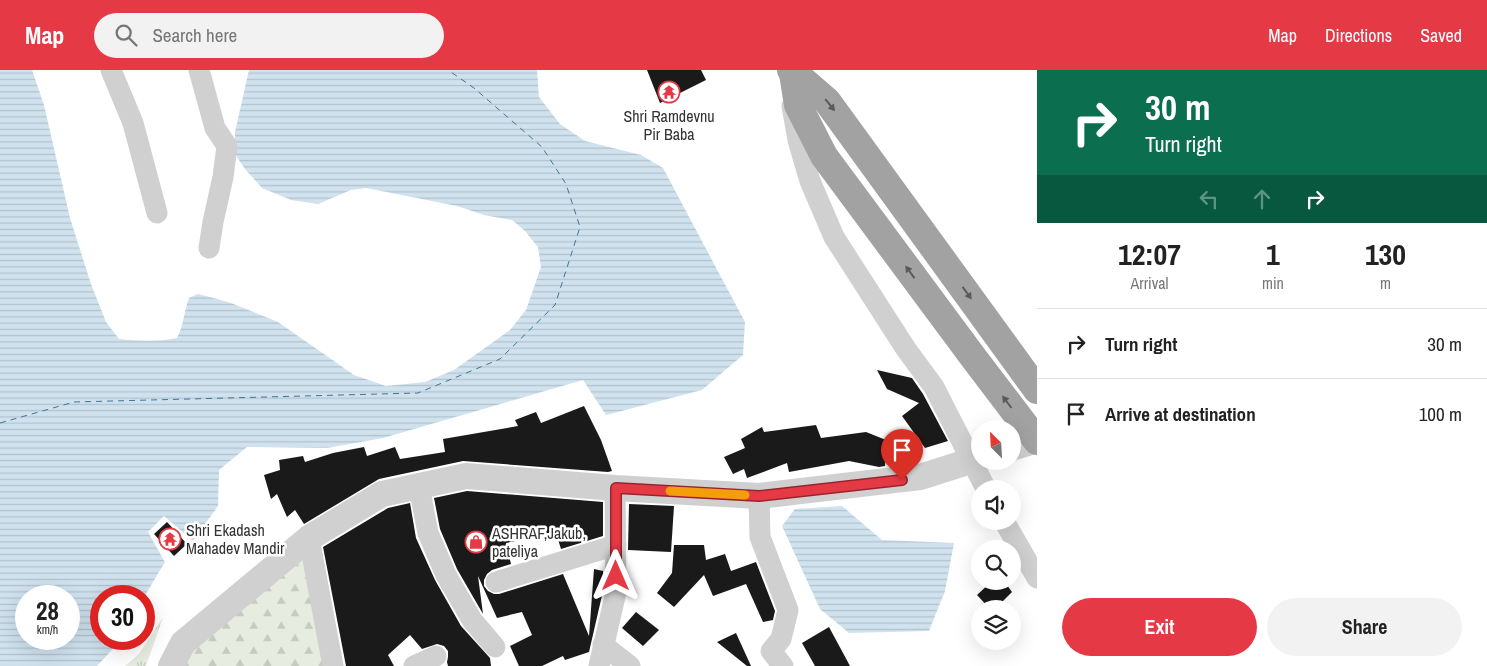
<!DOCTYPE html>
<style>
body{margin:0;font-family:"Archivo Narrow",sans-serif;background:#f2f2f2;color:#222;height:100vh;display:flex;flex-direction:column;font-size:19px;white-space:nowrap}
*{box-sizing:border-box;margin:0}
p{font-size:16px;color:#767676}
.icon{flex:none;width:28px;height:28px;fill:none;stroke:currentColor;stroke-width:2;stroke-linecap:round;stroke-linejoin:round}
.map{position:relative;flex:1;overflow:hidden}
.side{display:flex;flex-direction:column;background:#fff;width:450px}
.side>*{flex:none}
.hud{background:#0b6e4f;color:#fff;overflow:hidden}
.needle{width:32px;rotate:336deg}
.controls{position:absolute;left:971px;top:350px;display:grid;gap:10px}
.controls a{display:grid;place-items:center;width:50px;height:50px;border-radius:50%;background:#fff;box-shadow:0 5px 20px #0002;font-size:25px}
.speed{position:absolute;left:15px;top:515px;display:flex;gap:10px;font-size:25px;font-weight:700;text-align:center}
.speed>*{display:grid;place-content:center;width:65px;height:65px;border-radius:50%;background:#fff;box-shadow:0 5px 20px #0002;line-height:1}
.speed small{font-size:12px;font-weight:400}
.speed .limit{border:8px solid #d22;background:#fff;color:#111}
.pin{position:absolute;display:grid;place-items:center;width:42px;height:42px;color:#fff;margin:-51px -21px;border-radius:50% 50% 50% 0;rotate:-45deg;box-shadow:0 0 5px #0007}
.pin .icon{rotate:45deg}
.me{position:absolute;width:55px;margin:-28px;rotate:0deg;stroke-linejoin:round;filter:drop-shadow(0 0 4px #0008)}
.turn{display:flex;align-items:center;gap:18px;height:105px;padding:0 25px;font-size:22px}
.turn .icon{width:65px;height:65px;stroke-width:2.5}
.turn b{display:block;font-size:35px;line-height:42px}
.lanes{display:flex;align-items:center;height:48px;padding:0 25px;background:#0003;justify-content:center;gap:25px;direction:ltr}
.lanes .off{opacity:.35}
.eta{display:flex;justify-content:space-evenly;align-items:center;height:85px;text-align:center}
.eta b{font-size:30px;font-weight:800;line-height:35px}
.primary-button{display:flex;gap:10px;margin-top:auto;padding:10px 25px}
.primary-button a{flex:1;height:58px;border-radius:30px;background:#e63946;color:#fff;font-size:20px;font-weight:800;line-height:58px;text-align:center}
.primary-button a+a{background:#f2f2f2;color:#222}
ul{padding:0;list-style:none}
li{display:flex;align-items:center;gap:15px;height:70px;padding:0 25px;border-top:1px solid #e0e0e0}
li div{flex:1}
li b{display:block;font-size:19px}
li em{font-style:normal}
header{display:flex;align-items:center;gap:30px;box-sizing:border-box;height:70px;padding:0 25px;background:#e63946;color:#fff}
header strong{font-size:24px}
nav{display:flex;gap:28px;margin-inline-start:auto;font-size:18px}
.search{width:350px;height:45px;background:#f2f2f2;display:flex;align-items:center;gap:12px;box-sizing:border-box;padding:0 18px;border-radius:28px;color:#767676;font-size:19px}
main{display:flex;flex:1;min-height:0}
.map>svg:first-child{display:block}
</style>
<header>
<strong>Map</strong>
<div class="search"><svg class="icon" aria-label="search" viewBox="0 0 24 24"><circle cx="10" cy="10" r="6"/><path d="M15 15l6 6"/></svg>Search here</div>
<nav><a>Map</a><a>Directions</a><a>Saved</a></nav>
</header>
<main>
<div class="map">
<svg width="1037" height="596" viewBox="0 0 1037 596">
<defs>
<pattern id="grass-tufts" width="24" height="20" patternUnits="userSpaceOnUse" patternTransform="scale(1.25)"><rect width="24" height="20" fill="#e6ecdf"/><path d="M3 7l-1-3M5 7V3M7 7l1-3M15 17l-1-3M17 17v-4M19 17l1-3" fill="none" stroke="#c6cbc0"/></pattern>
<pattern id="forest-firs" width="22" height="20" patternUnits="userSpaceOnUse" patternTransform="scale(1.25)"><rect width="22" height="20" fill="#e6ecdf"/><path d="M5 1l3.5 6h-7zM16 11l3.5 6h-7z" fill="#c6cbc0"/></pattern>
<pattern id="water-rules" width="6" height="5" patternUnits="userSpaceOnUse" patternTransform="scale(1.25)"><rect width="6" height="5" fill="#cfe2ee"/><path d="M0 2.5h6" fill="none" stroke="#b2c2cd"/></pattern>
</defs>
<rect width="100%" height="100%" fill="#fff"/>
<polygon fill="url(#grass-tufts)" points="163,547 146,596 125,596 139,584"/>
<polygon fill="url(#forest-firs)" points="309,468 333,596 171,596"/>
<g fill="url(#water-rules)" fill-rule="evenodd">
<path d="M0,0H32L44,35L70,148L91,214L106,252L119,269C139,271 158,272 177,268C184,255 184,241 189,228L198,224L210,227L231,233L278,252L354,305L386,316L425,312L454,300L510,260L526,240L541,197L538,177L525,161L512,150L484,145L457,136L366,118L351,120L318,134L291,130L262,118L245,99L235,84V62L249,0H537L539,27L560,54L585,71L641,85L663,98L745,252L743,285L702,320L606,345L583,310L383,368L327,378L247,377L219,400L218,436L193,471L164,446L148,462L165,492L144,527L101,526V569H122L97,596H0ZM26,526H69V569H26Z"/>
<polygon points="842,436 882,470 954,473 945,521 929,561 849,563 820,539 782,456 795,439"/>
</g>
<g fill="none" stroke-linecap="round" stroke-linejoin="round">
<polyline stroke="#3f7597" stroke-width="1" stroke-dasharray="6 5" stroke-linecap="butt" points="0,353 74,332 418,323 500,289 555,235 580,157 566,114 542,77 474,18 448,0"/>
</g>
<g fill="#1a1a1a">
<polygon points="647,0 701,0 706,10 660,33"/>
<polygon points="877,300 912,308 923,324 948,371 925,378 902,346 919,333 887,319"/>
<polygon points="584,336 601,370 612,401 608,402 463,391 379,409 304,454 295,440 287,447 277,424 271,429 264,405 280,400 279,390 303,386 305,392 333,383 364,377 367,386 395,377 400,389 445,382 443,369 518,356 515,350 536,342 541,353"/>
<polygon points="816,355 821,368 866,362 886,370 885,396 879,397 849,391 789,402 787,393 747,408 744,399 733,404 724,387 745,378 741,369 762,357 764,362"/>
<polygon points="467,421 603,432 603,466 561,479 556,463 506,473 511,494 492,500 487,504 484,510 484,516 488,521 494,524 499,524 563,504 589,566 594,499 603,501 603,521 589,582 565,590 563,586 542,596 519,596 510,576 532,565 522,542 497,548 478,506 483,544 457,499 440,459 434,428"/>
<polygon points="410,433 416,468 435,510 461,556 490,588 491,596 448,596 447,592 448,587 448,581 444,576 437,574 422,579 410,565 388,585 394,596 346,596 323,477 388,438"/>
<polygon points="629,434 674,436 671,482 628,480"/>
<polygon points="167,452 187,474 174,486 154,464"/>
<polygon points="674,475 704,475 706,490 725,484 731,501 756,492 775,541 773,550 763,552 746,514 713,526 704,505 674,537 657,523 672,503"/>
<polygon points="992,511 1004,511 1012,522 995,539 990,539 977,525"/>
<polygon points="636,542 659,560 643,576 622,558"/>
<polygon points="829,557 850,596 815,596 802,573"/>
<polygon points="736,563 751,596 747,596 717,572"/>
</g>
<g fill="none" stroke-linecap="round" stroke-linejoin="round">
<g stroke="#d0d0d0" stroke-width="21">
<polyline points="111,0 133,53 157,143"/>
<polyline points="199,0 215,58 227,76 223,107 213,152 209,178"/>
<polyline points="792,36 798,70 810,111 834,167 906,279 934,317 986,419"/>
<polyline points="419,416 428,463 446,505 472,550 495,577"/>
<polyline points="759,426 760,467 788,540 781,569 771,581 783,596"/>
<polyline points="1004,451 1037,508"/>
<polyline points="309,468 333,596"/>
<polyline points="496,512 616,475"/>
<polyline points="603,575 630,596"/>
<polyline points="414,596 436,586"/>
<polyline points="599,596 616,522 615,418"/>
</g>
<g stroke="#d0d0d0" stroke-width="26">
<polyline points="1012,378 1037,370"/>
<polyline points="171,596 183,573 309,468 382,424 466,406 615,418 759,426 920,407 980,388"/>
</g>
<g stroke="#a2a2a2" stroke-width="28">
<polyline points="791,0 827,31 1037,320"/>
<polyline points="793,3 798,35 824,86 973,287 1037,371"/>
</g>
</g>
<defs><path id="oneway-solid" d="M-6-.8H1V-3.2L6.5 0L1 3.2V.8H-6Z" transform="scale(1.25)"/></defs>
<g fill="#5a5a5a">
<use href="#oneway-solid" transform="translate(830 35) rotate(51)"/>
<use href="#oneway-solid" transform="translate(910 202) rotate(-126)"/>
<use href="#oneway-solid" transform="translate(967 223) rotate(54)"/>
<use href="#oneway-solid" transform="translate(1007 332) rotate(-127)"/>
</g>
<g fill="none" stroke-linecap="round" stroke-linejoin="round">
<g stroke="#96252e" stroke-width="12">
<polyline id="route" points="616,506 616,418 759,426 902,410"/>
</g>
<use href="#route" stroke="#e63946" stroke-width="9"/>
<polyline stroke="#f59e0b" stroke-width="9" points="670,421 745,425"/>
</g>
<defs>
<g id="temple-ring" transform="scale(1.125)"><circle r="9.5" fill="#fff" stroke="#e63946" stroke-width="1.5"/><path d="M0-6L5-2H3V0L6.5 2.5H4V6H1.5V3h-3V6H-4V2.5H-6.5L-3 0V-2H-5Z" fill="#e63946"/></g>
<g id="shop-ring" transform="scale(1.125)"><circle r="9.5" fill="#fff" stroke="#e63946" stroke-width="1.5"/><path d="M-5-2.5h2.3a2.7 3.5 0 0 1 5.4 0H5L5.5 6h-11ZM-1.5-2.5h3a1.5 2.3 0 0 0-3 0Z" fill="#e63946"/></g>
</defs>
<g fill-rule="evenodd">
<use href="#temple-ring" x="669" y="22"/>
<use href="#temple-ring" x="170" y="469"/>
<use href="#shop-ring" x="476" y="472"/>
</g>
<g text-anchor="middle" stroke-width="5" stroke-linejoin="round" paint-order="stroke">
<g font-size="16" fill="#333" stroke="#fff" text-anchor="start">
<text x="669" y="52" text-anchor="middle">Shri Ramdevnu<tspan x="669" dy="18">Pir Baba</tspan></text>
<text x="186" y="466">Shri Ekadash<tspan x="186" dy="18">Mahadev Mandir</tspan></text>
<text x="492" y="469">ASHRAF,Jakub,<tspan x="492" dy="18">pateliya</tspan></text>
</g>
</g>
</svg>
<div class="controls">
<a><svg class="needle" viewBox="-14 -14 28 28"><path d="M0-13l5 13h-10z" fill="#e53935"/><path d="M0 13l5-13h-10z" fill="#767676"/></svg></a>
<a><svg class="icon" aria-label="sound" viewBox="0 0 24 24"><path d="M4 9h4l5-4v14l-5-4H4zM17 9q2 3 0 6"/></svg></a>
<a><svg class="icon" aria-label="search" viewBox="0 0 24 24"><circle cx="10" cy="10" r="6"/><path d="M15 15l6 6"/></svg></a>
<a><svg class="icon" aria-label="layers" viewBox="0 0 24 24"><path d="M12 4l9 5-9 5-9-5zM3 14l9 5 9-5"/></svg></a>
</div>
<div class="speed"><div>28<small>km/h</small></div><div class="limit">30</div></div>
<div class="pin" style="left:902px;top:410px;background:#d93025"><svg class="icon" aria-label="arrive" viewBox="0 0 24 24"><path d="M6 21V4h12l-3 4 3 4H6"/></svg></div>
<svg class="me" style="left:616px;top:506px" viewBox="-20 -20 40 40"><path d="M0-17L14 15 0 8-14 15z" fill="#e63946" stroke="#fff" stroke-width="4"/></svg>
</div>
<section class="side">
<div class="hud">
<div class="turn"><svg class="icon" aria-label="right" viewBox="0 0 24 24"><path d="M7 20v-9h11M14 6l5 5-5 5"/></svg><div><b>30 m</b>Turn right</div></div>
<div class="lanes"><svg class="icon off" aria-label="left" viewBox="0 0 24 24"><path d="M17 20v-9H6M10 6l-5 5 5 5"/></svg><svg class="icon off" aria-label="ahead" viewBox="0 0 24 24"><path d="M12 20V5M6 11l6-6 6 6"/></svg><svg class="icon" aria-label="right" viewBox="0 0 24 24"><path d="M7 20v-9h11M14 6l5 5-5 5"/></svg></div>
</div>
<div class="eta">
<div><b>12:07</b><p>Arrival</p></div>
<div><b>1</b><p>min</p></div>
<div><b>130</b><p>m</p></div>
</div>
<ul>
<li><svg class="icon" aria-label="right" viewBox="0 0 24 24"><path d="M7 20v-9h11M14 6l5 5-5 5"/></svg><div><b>Turn right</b></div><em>30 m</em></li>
<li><svg class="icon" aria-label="arrive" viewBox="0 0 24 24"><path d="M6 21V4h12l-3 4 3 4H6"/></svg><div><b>Arrive at destination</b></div><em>100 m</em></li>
</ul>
<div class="primary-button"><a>Exit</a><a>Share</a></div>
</section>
</main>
